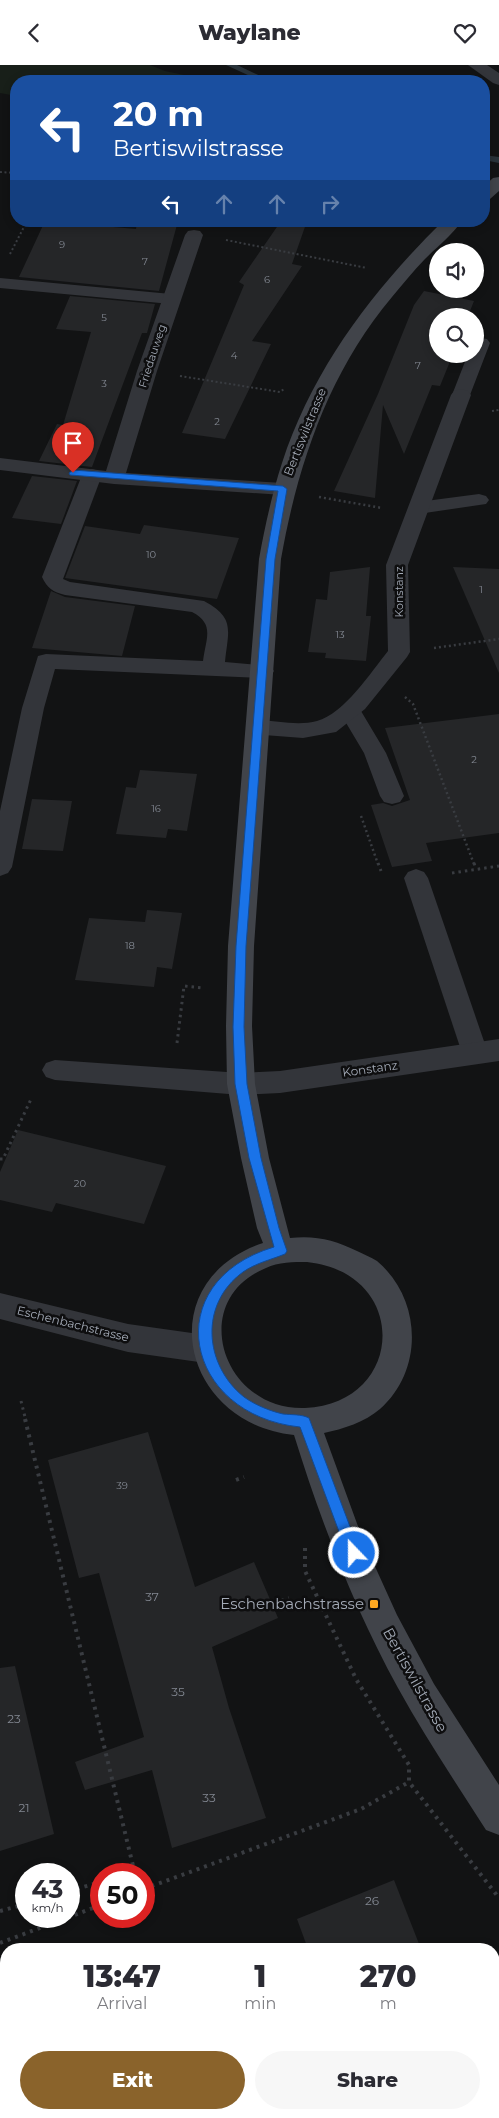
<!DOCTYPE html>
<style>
body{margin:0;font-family:Montserrat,sans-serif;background:#f7f7f7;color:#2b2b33;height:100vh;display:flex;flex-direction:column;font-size:19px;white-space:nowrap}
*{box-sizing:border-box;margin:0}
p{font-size:16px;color:#7c7c81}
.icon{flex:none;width:28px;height:28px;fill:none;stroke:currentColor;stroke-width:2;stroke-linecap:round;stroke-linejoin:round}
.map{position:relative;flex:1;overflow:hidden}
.drawer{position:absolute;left:0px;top:1878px;width:500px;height:176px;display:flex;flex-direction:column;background:#fff;border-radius:20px 20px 0 0;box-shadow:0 2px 8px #0003}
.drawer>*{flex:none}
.top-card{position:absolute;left:10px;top:10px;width:480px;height:152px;border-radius:20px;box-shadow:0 2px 8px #0003;background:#1a4fa0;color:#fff;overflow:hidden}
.fabs{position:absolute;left:429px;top:178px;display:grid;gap:10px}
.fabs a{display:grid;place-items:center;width:55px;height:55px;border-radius:50%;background:#fff;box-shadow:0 2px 8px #0003;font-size:25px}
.speed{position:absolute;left:15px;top:1798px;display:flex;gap:10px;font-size:25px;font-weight:700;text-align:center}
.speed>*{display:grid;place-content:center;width:65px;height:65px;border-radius:50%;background:#fff;box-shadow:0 2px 8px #0003;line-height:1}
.speed small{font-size:12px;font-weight:400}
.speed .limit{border:8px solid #d22;background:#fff;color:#111}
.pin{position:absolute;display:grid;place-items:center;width:42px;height:42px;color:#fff;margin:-51px -21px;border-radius:50% 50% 50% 0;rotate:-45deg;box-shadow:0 0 5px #0007}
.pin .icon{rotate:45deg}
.me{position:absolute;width:55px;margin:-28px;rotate:338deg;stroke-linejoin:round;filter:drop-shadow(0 0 4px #0008)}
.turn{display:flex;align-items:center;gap:18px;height:105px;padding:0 20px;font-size:22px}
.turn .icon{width:65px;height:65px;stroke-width:2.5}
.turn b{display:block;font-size:35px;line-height:42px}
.lanes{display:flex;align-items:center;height:48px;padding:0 20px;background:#0003;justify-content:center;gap:25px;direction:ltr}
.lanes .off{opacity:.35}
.eta{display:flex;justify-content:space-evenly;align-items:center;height:85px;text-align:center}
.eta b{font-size:30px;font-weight:800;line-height:35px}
.button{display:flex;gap:10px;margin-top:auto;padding:10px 20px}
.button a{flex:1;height:58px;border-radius:30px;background:#8a632b;color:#fff;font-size:20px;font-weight:800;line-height:58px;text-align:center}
.button a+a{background:#f7f7f7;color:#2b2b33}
header{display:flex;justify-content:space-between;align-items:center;height:65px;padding:0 20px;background:#fff;font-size:22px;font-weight:800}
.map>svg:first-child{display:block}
</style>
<header><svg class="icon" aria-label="back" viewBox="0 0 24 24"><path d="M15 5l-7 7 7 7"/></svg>Waylane<svg class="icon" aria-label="heart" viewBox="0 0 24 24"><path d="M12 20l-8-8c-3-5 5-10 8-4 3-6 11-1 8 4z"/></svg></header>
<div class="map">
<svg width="499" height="2053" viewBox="0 0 499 2053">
<rect width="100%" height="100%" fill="#121314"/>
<polygon fill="#181f19" points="0,0 150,0 165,6 213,16 16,16 16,31 0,28"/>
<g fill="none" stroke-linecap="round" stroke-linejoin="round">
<g fill="#283239" fill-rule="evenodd">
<polygon points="226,0 237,0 271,16 261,16"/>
<polygon points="484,90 499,92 499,98 484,95"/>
</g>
</g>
<g fill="#252628">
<polygon points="45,156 136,164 137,156 178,156 159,226 19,212"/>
<polygon points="281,156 307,156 292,199 302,201 252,276 271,279 225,374 182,368 244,220 239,217"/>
<polygon points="424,226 474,236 468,251 438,251 438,289 453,289 440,321 432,320 404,389 383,340 375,433 334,426 378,329 414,240"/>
<polygon points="70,231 155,239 147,268 142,268 92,402 39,396 57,359 63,360 91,267 56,264"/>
<polygon points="32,411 77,416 61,459 12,453"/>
<polygon points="144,460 239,473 217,534 65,513 85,461 140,469"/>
<polygon points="370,502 366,551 371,551 366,596 325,593 326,588 308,587 316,534 327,535 330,507"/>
<polygon points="453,502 499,504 499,608"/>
<polygon points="51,526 65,532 135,541 122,591 32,583"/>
<polygon points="499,649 499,768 426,778 432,796 392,802 371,740 383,738 392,741 410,735 385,663"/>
<polygon points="140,705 197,709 187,766 168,764 166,773 116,769 126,722 136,723"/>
<polygon points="32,734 72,736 63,786 22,784"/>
<polygon points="147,845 182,848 172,904 157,902 154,922 75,915 89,853 145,857"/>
<polygon points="18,1065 166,1101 144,1159 56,1138 52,1147 0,1135 0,1107"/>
<polygon points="148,1367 195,1522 254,1497 278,1553 212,1582 229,1643 266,1753 172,1783 152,1705 85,1725 75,1697 144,1672 99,1508 79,1513 48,1395"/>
<polygon points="15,1601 54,1769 0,1786 0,1603"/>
<polygon points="394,1815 421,1884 308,1884 297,1854"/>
</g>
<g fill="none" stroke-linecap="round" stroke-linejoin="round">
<g stroke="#393c41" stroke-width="2" stroke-dasharray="2 2.5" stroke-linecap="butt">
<polyline points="0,107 16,108"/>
<polyline points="226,175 367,203"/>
<polyline points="10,189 27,156"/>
<polyline points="180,311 280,327 284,324"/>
<polyline points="492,346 499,345"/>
</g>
<g stroke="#393c41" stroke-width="2.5" stroke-dasharray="2 3" stroke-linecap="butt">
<polyline points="319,432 382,443"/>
<polyline points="434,583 499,574"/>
<polyline points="405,632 413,639 474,799"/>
<polyline points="361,751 378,799"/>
</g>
<g stroke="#393c41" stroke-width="3" stroke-dasharray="2.5 4" stroke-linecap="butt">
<polyline points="378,798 381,806"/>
<polyline points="474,798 476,804"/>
<polyline points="452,808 499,801"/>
<polyline points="177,978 184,921 203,923"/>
<polyline points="0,1094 3,1094 32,1032"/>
<polyline points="21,1336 26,1356"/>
</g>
<g stroke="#393c41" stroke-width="4" stroke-dasharray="3 5" stroke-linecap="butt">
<polyline points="25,1354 135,1809"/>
<polyline points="236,1415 244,1412"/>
<polyline points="305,1483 305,1506 356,1614 409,1700 409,1717 499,1833"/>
<polyline points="281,1536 289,1533"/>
<polyline points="128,1809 135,1807"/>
<polyline points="144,1824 361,1744 409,1717"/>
<polyline points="69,1826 101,1817"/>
<polyline points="0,1846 26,1839"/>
<polyline points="0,1878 101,1840"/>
</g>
<g fill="#33353a" fill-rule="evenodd">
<polygon points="0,213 171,229 177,230 180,234 177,238 171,239 0,223"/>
<polygon points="481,273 487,274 490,278 470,330 468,334 454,334 452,330 468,289 475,289 475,274"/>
<path d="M92,404L99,406L102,410L63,514L70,517L204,536C236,553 228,566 225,597L271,601L274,606L271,611L263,613L55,604L44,643L12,802L8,808L0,811V746L22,643L38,591L46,589L203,596C206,573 215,559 192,547L65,530C53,527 47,523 42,512L82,410L85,406Z"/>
<polygon points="479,429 486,431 489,435 486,439 418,449 411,447 408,443 411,439 418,437"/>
<polygon points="350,638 358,641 386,688 404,731 400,737 392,739 384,737 380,731 364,688 339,646 342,641"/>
<polygon points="416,804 424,807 428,813 488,988 484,995 475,998 466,995 462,988 404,813 408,807"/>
<polygon points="55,995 241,1008 250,1012 254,1019 250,1026 241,1030 55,1015 46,1012 42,1005 46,998"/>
</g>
<g fill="#33353a" fill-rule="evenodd">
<polygon points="468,0 487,0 499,8 499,20 493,18"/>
<polygon points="194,165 200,166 203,170 157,306 126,408 283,418 290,420 293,424 290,428 283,430 114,419 0,405 0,393 106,406 137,306 185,170 188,166"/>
<path d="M461,324L468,326L471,330L408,500L410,587L407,592L365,644L336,667L303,673L251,669L247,663L251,657L259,655C277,656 299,661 317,656C344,649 371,607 388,586L386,500L451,330L454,326Z"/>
<polygon points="499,974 499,996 280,1028 241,1030 231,1027 227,1019 231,1011 241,1008 280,1006"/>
</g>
<polygon fill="#33353a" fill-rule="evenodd" points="0,1228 128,1259 206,1270 217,1274 221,1284 217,1294 206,1298 128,1287 0,1254"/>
<g fill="#41444a" fill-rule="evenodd">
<polygon points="499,112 499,126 490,134 484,135 484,121 493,113"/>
<path d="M443,156H462C452,170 437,182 425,194C413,206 403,219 392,232C329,307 298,398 281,494L254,881L252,961L255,1019L269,1093L290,1173C315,1170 335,1175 357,1186C363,1189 371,1192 377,1196C422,1234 424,1305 380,1344C365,1357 343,1364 324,1368L363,1475L397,1550L434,1619L499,1720V1770L486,1765C456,1718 425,1672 398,1623C354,1543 321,1457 294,1370C180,1358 150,1216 263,1178L257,1163L241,1093L227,1019L226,961L228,881L259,494C265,461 272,429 282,398C313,303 373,225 443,156ZM307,1197C411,1208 405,1339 305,1343C223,1346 186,1236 266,1203C278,1197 294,1197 307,1197Z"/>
</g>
</g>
<path fill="#1a73e8" stroke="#114b97" d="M73,405L283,421L287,424L275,494L246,881L244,962L247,1019L261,1093L279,1163L287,1186L285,1189C270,1195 256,1198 243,1207C199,1239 204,1300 244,1332C255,1340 270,1346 283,1349C292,1350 301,1349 309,1353L360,1488L358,1493L354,1495L349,1493L347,1488L300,1362C184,1350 157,1217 274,1182L249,1093L235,1019L233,962L236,881L266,494L278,426L70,410L69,408Z"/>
<rect fill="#fea821" stroke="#0e0e0f" stroke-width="2" x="369" y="1534" width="10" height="10" rx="2.5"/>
<g text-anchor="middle" stroke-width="5" stroke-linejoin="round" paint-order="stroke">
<g font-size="10" fill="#838892">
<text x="62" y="183">9</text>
<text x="145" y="200">7</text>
<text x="267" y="218">6</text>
<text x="104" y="256">5</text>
<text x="234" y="294">4</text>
<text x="418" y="304">7</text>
<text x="104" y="322">3</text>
<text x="217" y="360">2</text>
<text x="151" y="493">10</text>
<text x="481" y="528">1</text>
<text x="340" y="573">13</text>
<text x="474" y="698">2</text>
<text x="156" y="747">16</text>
<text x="130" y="884">18</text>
<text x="80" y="1122">20</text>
<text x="122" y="1424">39</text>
</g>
<g font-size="11" fill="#a3aab6" stroke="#0e0e0f">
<text transform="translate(152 291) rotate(-72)" y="4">Friedauweg</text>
<text transform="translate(399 527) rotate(-90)" y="4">Konstanz</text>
</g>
<g font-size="12" fill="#a3aab6" stroke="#0e0e0f">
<text transform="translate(305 367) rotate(-68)" y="4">Bertiswilstrasse</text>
<text transform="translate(370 1004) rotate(-8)" y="4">Konstanz</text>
<text transform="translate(73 1259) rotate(14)" y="4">Eschenbachstrasse</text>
</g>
<g font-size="12" fill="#838892">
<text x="152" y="1536">37</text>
<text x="178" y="1631">35</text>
<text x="14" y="1658">23</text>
<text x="209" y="1737">33</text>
<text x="24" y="1747">21</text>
<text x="372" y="1840">26</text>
</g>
<g font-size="15" fill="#a3aab6" stroke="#0e0e0f" text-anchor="end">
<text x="364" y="1544">Eschenbachstrasse</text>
</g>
<g font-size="15" fill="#a3aab6" stroke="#0e0e0f">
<text transform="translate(415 1615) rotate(61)" y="5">Bertiswilstrasse</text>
</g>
</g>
</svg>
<div class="fabs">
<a><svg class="icon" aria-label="sound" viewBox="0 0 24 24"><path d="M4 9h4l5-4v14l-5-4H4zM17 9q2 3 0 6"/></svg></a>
<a><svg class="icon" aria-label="search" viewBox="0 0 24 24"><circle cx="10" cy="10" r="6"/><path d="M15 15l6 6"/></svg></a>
</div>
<div class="speed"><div>43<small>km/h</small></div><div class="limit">50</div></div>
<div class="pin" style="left:73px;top:408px;background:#d93025"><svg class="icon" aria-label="arrive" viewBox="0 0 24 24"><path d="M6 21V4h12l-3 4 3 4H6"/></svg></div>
<svg class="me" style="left:354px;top:1488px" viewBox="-20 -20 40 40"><circle r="17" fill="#1a73e8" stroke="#fff" stroke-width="3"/><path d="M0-11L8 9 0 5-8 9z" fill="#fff"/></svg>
<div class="top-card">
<div class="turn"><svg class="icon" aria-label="left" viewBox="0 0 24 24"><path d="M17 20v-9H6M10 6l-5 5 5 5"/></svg><div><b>20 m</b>Bertiswilstrasse</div></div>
<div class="lanes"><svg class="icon" aria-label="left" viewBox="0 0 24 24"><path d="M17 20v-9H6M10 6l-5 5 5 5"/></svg><svg class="icon off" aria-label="ahead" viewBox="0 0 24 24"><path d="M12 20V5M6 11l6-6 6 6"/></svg><svg class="icon off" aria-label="ahead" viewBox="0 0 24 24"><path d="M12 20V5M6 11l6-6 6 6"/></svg><svg class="icon off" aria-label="right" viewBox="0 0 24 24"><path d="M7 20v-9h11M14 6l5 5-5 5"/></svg></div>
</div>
<section class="drawer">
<div class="eta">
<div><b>13:47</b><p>Arrival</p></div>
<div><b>1</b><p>min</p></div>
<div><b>270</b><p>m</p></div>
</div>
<div class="button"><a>Exit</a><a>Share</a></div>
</section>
</div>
